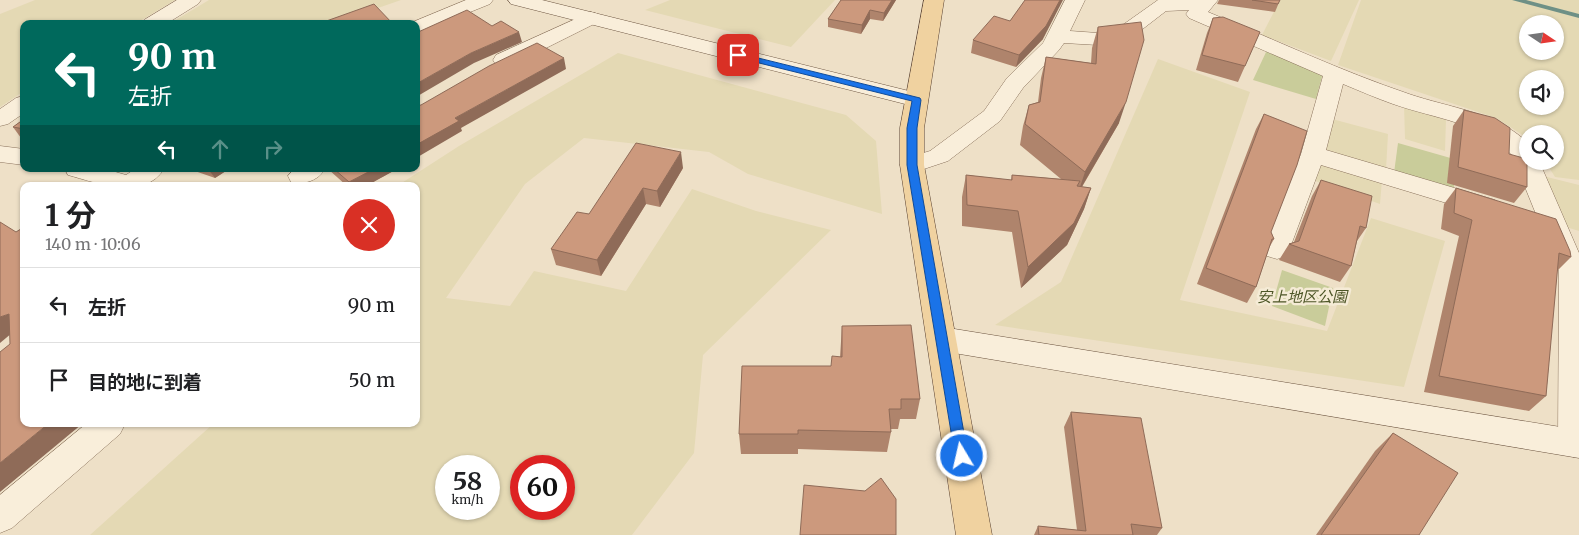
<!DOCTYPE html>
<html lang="ja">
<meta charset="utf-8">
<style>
body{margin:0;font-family:Merriweather,"Noto Sans JP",serif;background:#f2f2f2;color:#202124;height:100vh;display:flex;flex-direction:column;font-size:19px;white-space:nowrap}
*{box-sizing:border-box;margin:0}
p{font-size:16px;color:#757577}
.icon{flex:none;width:28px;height:28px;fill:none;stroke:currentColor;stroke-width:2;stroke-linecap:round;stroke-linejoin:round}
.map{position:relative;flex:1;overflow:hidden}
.details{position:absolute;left:20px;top:182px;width:400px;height:245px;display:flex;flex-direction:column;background:#fff;border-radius:10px;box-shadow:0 1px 4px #0004}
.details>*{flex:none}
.guide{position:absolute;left:20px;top:20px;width:400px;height:152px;border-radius:10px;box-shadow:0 1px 4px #0004;background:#00695c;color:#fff;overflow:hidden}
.needle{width:32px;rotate:103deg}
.tools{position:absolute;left:1519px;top:15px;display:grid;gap:10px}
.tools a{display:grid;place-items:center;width:45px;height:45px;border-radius:50%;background:#fff;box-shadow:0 1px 4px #0004;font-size:25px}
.speed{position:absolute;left:435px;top:455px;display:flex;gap:10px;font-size:25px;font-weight:700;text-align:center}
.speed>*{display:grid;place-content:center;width:65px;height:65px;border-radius:50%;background:#fff;box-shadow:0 1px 4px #0004;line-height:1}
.speed small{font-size:12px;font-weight:400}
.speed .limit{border:8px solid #d22;background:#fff;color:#111}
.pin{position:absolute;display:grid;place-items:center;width:42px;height:42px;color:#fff;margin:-21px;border-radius:10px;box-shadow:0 2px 8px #0006}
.me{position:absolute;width:55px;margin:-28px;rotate:351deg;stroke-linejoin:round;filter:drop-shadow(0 0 4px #0008)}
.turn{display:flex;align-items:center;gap:18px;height:105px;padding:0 25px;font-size:22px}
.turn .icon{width:65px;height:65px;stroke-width:2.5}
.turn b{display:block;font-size:35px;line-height:42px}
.lanes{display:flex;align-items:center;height:48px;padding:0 25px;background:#0003;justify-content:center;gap:25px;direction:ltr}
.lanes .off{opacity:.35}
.round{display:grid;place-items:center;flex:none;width:52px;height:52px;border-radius:26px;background:#f2f2f2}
.summary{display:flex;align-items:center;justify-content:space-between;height:85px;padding:0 25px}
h1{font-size:30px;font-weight:700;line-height:38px}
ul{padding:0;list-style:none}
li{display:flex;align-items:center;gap:15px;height:75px;padding:0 25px;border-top:1px solid #e0e0e0}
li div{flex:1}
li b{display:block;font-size:19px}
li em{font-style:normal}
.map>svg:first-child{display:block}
</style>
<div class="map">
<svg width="1579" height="535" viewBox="0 0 1579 535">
<rect width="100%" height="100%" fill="#eee0c7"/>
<g fill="#e4d9b4" fill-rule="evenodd">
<polygon points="35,0 175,0 135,24 24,24 24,91 0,107 0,14"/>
<polygon points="209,0 401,0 332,24 169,24"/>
<polygon points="670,0 835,0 791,47 645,10"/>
<polygon points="1280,0 1359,0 1331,61 1262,35"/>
<path d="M1361,0H1579V180L1555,177L1545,161H1555V134H1528L1527,138L1496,118L1338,65ZM1528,24H1555V51H1528ZM1528,79H1555V106H1528Z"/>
<path d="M618,53L846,115L876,141L882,214L748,174L709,152L584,138L525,184L446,298L510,306L534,271L626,291L692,189L756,211L831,230L703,355L694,453L632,535H90L213,424H416V186H397L459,146ZM446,466H489V509H446ZM521,466H564V509H521Z"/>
<polygon points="1158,59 1250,92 1180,300 1327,331 1371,218 1445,241 1404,387 995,325 1061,282"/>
<polygon points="1404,105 1446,120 1445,151 1405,139"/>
<polygon points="1332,119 1388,134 1386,170 1322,150"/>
<polygon points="1322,162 1382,180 1380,204 1304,177"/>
<polygon points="1543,176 1579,185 1579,231 1563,226"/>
</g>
<g fill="#c9cc9a">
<polygon points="1267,50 1323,73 1316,99 1253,80"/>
<polygon points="1398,143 1454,159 1454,191 1394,173"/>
<polygon points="1282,270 1333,288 1325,326 1272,306"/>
</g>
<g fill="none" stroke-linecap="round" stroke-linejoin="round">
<polygon fill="#6e9086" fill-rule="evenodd" points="1512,0 1526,0 1579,14 1579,18"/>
<g stroke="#8a725c" stroke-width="1">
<g id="street">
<polygon points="177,0 201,0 198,4 166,24 141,24 144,20"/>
<polygon points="466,0 493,0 490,4 423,31 416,33 416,24 408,24"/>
<path d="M1065,0H1085L1070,31L1098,33L1117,29L1158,0H1218L1208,12C1275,40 1341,71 1409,94C1450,108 1496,112 1528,143V161H1539L1579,253V455L1574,457L1562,453L1558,443L1559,271L1512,155C1480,122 1436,119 1393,104C1376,98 1360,91 1343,84L1326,150L1495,200L1499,206L1495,212L1486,215L1321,165L1287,256L1277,259L1267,256L1264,249L1301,154L1323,76L1189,18L1186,14L1189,10L1166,11L1131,38L1098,45L1064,43L1059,50L1023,88L1000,121L948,161L912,173L903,171L900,165L903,159L930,151L984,111L1007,78L1043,43Z"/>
<polygon points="591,12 598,14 601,18 598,22 512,65 504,66 496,65 493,60 496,55"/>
<polygon points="24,96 24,113 8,124 0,126 0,109 16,98"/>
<polygon points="0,146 24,149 24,165 0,162"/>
<path d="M65,169H105L126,175L135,169H164C144,201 97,183 68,175Z"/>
<path d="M294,169H325C318,181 304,185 291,182L288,176Z"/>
<polygon points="86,424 125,424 120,434 12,528 0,533 0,495"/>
</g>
</g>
<g stroke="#6b533f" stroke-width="1">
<g id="secondary">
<polygon points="508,0 542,0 925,95 928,100 925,105 917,107 511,4"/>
<polygon points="942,327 1579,430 1579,458 942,351 932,347 927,339 932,331"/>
</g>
</g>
<g stroke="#584030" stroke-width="1">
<polygon id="primary" points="924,0 944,0 924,128 924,165 992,535 956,535 900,165 900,128"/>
</g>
<use href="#street" fill="#f9eeda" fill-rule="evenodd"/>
<use href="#secondary" fill="#f9eeda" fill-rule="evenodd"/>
<use href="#primary" fill="#f0d2a0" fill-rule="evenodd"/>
</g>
<g fill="#af846c">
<polygon points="841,0 896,0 883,21 870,19 861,34 828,27 828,19"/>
<polygon points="1219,0 1280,0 1275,12 1217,4"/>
<polygon points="1024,2 1043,39 1016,67 971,53 973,40 1010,21"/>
<polygon points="1213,18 1260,32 1238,82 1196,70 1207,33"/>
<polygon points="1098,27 1119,123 1082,187 1091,188 1084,209 1067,245 1021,288 1012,232 962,226 962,197 966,175 1011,180 1012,175 1061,179 1020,145 1023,126 1029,105 1038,102 1041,78 1046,57 1091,63 1092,48"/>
<polygon points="1464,110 1509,154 1527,187 1514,203 1447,183 1453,126"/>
<polygon points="1264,114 1271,232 1274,239 1269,248 1256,287 1247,303 1197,284 1256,129"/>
<polygon points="24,119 24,138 21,138 13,127"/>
<polygon points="683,168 660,207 646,204 601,276 556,265 551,249 589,214"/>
<polygon points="189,169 229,169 215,178"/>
<polygon points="328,169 397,169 366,186 347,186"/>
<polygon points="1321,180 1366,228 1357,241 1351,266 1340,282 1279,260 1289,244 1294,242 1312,196"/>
<polygon points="1456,188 1571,257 1557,271 1546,396 1529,411 1424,392 1459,236 1441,229 1444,204"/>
<polygon points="842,326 920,399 916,419 900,419 898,429 890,429 891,432 887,452 798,449 798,454 741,454 739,434 831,366 840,357"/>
<polygon points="1071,412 1162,528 1157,535 1034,535 1038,526 1077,530 1064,427"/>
<polygon points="1393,433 1419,535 1316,535 1375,451"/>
</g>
<g fill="#8f6b58">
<polygon points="892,0 896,0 883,21 884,13"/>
<polygon points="1060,0 1063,0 1043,39 1016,67 1019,55"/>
<polygon points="870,10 870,19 861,34 862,25"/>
<polygon points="519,32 522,42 474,63 416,97 416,84 471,53"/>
<polygon points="564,58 566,69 461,128 462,131 416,158 416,145 455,118"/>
<polygon points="1126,102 1119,123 1078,193 1085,172"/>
<polygon points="681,152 683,168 660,207 657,191"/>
<polygon points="208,169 229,169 215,178"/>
<polygon points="374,169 397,169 366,186 351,186 349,182"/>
<polygon points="643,188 646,204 601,276 597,260"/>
<polygon points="1091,188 1084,209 1067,245 1021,288 1028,267"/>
<polygon points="9,314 12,333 0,343 0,317"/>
<polygon points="48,424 82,424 0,492 0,463"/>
</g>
<g fill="#cc997d" stroke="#8f6b58">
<polygon points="841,0 892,0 884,13 870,10 862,25 828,19"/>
<polygon points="1025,0 1060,0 1046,26 1019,55 973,40 994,16 1010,21"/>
<polygon points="1252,0 1280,0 1278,4"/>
<polygon points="374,4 393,24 318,24"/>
<polygon points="467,10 492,26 501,21 519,32 471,53 416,84 416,33"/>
<polygon points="1223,17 1260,32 1245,66 1202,55 1213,18"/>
<polygon points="1141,22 1144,40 1126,102 1085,172 1025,124 1029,105 1040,102 1046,57 1096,64 1098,27"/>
<polygon points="537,43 564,58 455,118 459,121 416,145 416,106 421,105 489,66"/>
<polygon points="1464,110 1495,118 1510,128 1509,154 1527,159 1527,187 1458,167"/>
<polygon points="1264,114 1307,131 1297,165 1271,232 1274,239 1272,239 1256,287 1206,268"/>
<polygon points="24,119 24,129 13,127"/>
<polygon points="636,143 681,152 657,191 643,188 597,260 551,249 577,212 589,214"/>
<polygon points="334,169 374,169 349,182"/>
<polygon points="966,175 1012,180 1012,175 1080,181 1077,186 1091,188 1074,223 1028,267 1018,211 967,205"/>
<polygon points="1321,180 1372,196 1366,228 1360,226 1351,266 1289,244 1299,241"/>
<polygon points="1456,188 1556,219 1570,251 1571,257 1559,253 1546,396 1439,376 1472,220 1454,213"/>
<polygon points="0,222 16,232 24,227 24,424 48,424 0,463 0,352 10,344 9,314 0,317"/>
<polygon points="911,325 920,399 901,399 901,409 889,409 891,432 798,430 798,434 739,434 742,366 831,366 832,356 842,357 842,326"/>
<polygon points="1071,412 1141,418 1162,528 1131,524 1133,535 1039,535 1038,526 1086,531"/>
<polygon points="1393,433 1458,473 1419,535 1321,535"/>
<polygon points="881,478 896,499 896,535 800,535 804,485 865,491"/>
</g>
<polygon fill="#1a73e8" stroke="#114b97" points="738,53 920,98 921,100 917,128 917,165 968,456 966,461 962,463 957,461 955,456 907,165 907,128 912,101 735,57 734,55"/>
<g text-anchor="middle" stroke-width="5" stroke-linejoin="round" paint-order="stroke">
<g font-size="15" font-style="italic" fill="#4d5627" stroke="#f5ebd6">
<text x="1302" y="302">安上地区公園</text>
</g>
</g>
</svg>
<div class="tools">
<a><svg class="needle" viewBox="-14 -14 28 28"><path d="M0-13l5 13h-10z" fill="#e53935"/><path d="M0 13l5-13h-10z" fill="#757577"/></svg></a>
<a><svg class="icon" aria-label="sound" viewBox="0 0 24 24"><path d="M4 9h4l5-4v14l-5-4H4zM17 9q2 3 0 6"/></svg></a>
<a><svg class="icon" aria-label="search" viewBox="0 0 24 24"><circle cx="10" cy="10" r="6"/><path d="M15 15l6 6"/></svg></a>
</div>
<div class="speed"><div>58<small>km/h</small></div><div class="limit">60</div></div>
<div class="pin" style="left:738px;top:55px;background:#d93025"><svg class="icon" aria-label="arrive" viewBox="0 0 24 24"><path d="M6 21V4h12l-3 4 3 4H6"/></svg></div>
<svg class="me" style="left:962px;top:456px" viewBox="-20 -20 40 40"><circle r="17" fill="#1a73e8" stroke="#fff" stroke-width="3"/><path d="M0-11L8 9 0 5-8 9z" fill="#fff"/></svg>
<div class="guide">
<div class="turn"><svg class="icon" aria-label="left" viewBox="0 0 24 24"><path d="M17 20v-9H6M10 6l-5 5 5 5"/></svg><div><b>90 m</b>左折</div></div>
<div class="lanes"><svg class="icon" aria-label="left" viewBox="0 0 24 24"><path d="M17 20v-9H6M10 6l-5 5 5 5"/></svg><svg class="icon off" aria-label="ahead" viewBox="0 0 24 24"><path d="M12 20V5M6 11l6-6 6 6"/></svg><svg class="icon off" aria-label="right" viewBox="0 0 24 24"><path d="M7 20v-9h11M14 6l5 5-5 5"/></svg></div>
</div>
<section class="details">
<div class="summary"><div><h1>1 分</h1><p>140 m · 10:06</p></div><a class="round" style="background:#d93025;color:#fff"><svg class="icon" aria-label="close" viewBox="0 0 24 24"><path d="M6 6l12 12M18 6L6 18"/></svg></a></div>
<ul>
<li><svg class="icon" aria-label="left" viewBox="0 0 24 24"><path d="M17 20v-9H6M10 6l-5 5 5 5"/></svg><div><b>左折</b></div><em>90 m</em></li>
<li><svg class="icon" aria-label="arrive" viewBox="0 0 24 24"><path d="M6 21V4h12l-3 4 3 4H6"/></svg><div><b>目的地に到着</b></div><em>50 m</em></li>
</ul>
</section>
</div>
